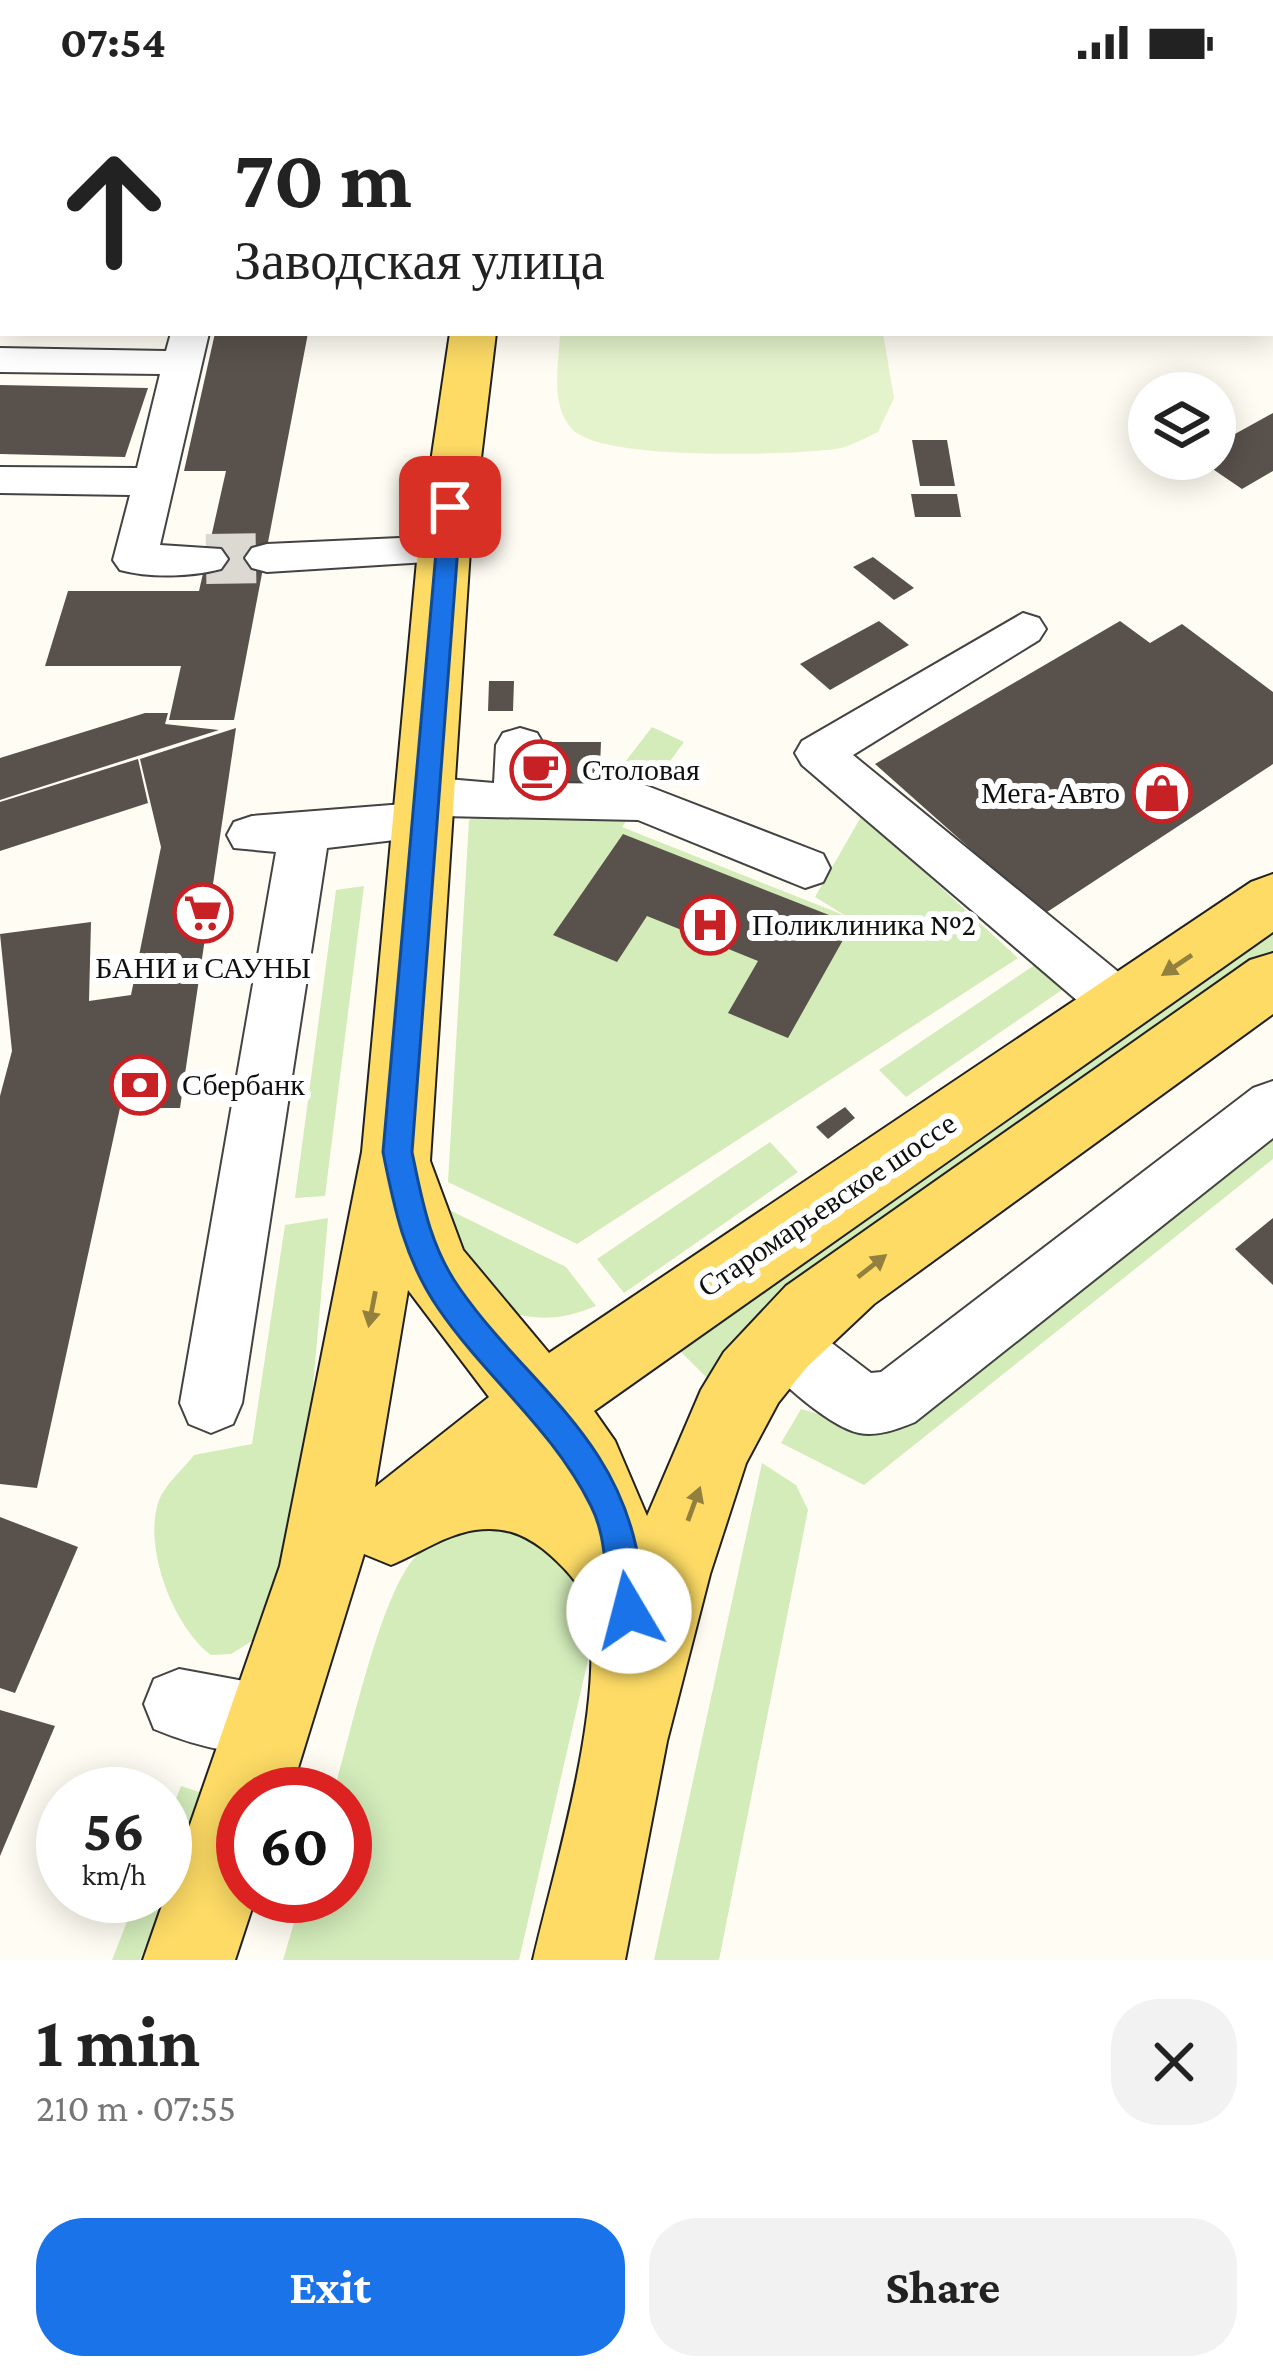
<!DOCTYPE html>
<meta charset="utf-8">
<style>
body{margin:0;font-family:"Crimson Pro",serif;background:#f2f2f2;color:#222;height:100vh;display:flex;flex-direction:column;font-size:45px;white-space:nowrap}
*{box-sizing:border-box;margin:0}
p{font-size:39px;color:#767676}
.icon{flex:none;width:66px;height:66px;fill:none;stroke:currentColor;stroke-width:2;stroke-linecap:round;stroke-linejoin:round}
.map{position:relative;height:1876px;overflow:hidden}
.side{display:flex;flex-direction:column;background:#fff;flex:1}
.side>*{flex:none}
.guide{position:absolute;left:0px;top:0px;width:1275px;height:252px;box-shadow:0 6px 30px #0003;background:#fff;color:#222;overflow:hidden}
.buttons{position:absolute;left:1128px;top:288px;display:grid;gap:24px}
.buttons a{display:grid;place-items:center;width:108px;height:108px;border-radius:50%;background:#fff;box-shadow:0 6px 30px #0003;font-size:60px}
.speed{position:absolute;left:36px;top:1683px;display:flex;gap:24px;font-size:60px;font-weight:700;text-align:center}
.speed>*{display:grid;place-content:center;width:156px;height:156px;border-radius:50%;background:#fff;box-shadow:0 6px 30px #0003;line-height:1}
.speed small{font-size:30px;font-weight:400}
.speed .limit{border:18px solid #d22;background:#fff;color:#111}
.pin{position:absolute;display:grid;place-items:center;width:102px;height:102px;color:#fff;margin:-51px;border-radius:24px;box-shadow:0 6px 18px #0006}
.me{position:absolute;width:132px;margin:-66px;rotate:352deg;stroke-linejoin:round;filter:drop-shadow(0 0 9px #0008)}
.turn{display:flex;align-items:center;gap:42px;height:252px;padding:0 36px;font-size:54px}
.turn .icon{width:156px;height:156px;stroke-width:2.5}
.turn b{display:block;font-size:84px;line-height:102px}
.round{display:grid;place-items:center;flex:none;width:126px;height:126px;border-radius:48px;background:#f2f2f2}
.headline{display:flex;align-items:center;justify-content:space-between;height:204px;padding:0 36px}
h1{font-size:72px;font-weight:700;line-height:90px}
.button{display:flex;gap:24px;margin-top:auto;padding:24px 36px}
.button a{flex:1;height:138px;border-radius:48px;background:#1a73e8;color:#fff;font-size:48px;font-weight:700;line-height:138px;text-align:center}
.button a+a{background:#f2f2f2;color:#222}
.status{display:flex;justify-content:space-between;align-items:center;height:84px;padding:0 60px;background:#fff;direction:ltr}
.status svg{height:33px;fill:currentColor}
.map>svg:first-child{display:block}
</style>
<div class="status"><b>07:54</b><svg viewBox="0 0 49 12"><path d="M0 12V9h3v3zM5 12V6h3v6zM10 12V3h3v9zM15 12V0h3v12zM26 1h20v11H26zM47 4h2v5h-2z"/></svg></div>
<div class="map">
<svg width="1273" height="1876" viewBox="0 0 1273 1876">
<rect width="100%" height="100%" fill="#fffdf3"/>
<g fill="#d3ecba">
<polygon points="652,643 684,658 622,743 846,832 815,813 862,731 1018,874 577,1160 448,1098 469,736 533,707 602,708"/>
<polygon points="364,802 325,1112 295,1114 336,806"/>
<polygon points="1273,843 1273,873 745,1247 709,1296 677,1264"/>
<polygon points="1045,874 1072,899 906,1013 879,986"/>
<polygon points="1273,1034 1273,1075 864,1401 781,1359 801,1325 860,1342"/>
<polygon points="770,1058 798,1088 624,1209 597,1175"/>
<path d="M439,1121L566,1183L596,1222C554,1240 519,1237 479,1214Z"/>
<path d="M328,1134L303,1414L252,1557L231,1570L211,1571C174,1544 142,1463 159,1416C165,1401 184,1384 194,1371L252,1360L285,1141Z"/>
<polygon points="762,1379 796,1401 808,1426 719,1876 654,1876"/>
<path d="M481,1435L554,1452L593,1518L591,1563L519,1876H283L302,1812H345V1710H333C350,1654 380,1510 416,1472C435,1452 455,1444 481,1435Z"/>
<polygon points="181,1702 205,1710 165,1812 165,1743"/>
<polygon points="137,1812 165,1812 140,1876 112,1876"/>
</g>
<path fill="#e5f3cc" d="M560,249H883L894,314L878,348C865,354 850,363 836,365C788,371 604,377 573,346C549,322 559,280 560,249Z"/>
<g fill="#59514c">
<polygon points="215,249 308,249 234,636 169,636 181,582 45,582 68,507 199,507 226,387 184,387"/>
<polygon points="0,301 148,304 125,373 0,370"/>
<polygon points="1273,329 1273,387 1242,405 1198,375 1215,375 1215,361"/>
<polygon points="912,356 947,356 955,402 920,402"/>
<polygon points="911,410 957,410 961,433 915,433"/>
<polygon points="873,473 914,504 894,516 853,483"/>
<polygon points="879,537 909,561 830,606 800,580"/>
<polygon points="1120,537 1150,559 1182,540 1273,608 1273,680 1044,830 875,680"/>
<polygon points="489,597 514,597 513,627 488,627"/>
<polygon points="145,629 168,629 165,640 219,646 0,716 0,674"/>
<polygon points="236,644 180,1024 120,1024 37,1404 0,1400 0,1012 12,967 0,850 91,838 89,917 131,911 161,763 140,675"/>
<polygon points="537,658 601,658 599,707 534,706"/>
<polygon points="138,675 148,719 0,767 0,718"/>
<polygon points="623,750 852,840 788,954 728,929 758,877 647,832 617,878 553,851"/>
<polygon points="845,1023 855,1034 828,1055 816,1043"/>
<polygon points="1273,1134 1273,1201 1235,1165"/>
<polygon points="0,1433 78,1463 15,1609 0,1604"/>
<polygon points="0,1626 55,1642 0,1772"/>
</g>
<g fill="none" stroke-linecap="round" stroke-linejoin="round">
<polyline stroke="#dbd9d1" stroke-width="50" stroke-dasharray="50 26" stroke-linecap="butt" points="206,475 267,474"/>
<g stroke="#434343" stroke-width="4">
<g id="minor">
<rect x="0" y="11" width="3" height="20"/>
<rect x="0" y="82" width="3" height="20"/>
<path d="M171,249H209L160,461L221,465L228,475L221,485C191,493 150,494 120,486L113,476L130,411L0,409V383L137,384L160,290L0,288V264L166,267Z"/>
<polygon points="444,452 459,456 466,466 459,476 267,488 252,484 245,474 252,464 267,460"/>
<polygon points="1023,529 1039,534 1046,545 1039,556 853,671 1138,904 1146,920 1138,936 1119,942 1100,936 802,681 795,669 802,657"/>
<polygon points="520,644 537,649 544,661 543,699 642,700 823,770 830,784 823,798 805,804 638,736 442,732 445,738 437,751 327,764 242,1319 233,1340 211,1349 189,1340 180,1319 276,768 234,764 227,751 234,738 252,732 404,720 399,711 406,698 423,693 494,699 496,661 503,649"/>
<path d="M1273,997V1054L915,1338C898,1345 877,1353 859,1349C828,1343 762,1285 750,1257L759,1237L781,1228L803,1237L871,1289L881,1288L1253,1004Z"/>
<path d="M179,1585L271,1602L296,1612L306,1637L296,1662C254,1679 195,1662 154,1645L144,1620L154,1595Z"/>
</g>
</g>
<g stroke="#212121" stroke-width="4">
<g id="major">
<polygon points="487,0 527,0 486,3"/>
<path d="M450,249H496L470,466L430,1077L463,1166L549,1269L1251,798L1273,790V848L594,1327L615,1357L647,1432L701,1306L724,1268L786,1202L1250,876L1273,869V930L874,1220L806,1284L778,1319L746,1379L710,1490L667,1657L625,1876H533C556,1777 605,1623 588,1522C584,1502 559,1478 543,1465C522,1449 502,1442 475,1446C444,1451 420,1469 391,1481L364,1470L290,1710H243V1812H256L235,1876H143L280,1482L362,1068L418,466ZM408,1206L489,1313L375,1403Z"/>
</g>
</g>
<use href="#minor" fill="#fff" fill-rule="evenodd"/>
<use href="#major" fill="#fddb65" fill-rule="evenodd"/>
</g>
<defs><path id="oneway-solid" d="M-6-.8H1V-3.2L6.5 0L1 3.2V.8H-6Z" transform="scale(3)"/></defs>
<g fill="#92803f">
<use href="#oneway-solid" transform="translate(1177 881) rotate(146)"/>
<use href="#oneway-solid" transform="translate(872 1182) rotate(-38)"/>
<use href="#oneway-solid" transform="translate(372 1225) rotate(101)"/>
<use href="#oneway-solid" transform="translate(694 1420) rotate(-70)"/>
</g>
<path fill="#1a73e8" stroke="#114b97" stroke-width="3" d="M450,416L461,423L412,1068C422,1116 430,1163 460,1205C528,1302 622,1354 640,1485C643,1504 648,1522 641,1539L629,1544L617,1539C602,1502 610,1459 591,1422C553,1345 485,1293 438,1224C405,1176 394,1124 383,1068L440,423Z"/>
<defs>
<g id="cafe-ring" transform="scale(3)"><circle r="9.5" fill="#fff" stroke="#c72126" stroke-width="1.5"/><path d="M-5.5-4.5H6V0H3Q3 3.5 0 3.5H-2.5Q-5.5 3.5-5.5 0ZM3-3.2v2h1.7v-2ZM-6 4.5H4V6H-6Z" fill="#c72126"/></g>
<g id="shop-ring" transform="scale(3)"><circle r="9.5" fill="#fff" stroke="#c72126" stroke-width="1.5"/><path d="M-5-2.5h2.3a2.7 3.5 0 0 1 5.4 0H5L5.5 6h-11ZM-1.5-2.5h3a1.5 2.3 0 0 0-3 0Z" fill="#c72126"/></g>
<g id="supermarket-ring" transform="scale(3)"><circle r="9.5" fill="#fff" stroke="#c72126" stroke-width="1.5"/><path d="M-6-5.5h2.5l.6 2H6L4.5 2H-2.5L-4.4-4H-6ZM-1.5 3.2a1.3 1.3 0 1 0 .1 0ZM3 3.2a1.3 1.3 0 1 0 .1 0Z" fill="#c72126"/></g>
<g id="hospital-ring" transform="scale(3)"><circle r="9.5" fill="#fff" stroke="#c72126" stroke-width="1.5"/><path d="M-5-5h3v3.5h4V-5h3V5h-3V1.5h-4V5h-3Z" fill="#c72126"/></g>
<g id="bank-ring" transform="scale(3)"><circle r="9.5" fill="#fff" stroke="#c72126" stroke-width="1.5"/><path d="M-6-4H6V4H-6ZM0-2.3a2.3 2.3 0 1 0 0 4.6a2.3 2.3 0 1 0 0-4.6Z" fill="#c72126"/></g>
</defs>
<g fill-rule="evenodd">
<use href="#cafe-ring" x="540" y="686"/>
<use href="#shop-ring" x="1162" y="709"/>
<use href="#supermarket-ring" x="203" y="829"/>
<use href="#hospital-ring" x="710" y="841"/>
<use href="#bank-ring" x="140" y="1001"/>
</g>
<g text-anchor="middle" stroke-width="12" stroke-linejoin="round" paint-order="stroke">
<g font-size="30" fill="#101010" stroke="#fff" text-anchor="start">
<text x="582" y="696">Столовая</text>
<text x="1120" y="719" text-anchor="end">Мега-Авто</text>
<text x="752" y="851">Поликлиника №2</text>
<text x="203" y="894" text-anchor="middle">БАНИ и САУНЫ</text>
<text x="182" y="1011">Сбербанк</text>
</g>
<g font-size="30" fill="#101010" stroke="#fff">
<text transform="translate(827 1121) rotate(-34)" y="10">Старомарьевское шоссе</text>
</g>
</g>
</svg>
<div class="buttons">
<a><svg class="icon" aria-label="layers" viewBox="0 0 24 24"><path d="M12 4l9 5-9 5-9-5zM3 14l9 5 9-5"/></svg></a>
</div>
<div class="speed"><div>56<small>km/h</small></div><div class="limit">60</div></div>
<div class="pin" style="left:450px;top:423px;background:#d93025"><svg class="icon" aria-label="arrive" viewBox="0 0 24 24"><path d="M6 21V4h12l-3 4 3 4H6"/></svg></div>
<svg class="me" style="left:629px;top:1527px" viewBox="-20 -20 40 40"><circle r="19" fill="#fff"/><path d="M0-13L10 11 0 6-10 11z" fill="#1a73e8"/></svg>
<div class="guide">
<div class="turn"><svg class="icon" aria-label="ahead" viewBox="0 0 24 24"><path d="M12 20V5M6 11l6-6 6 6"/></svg><div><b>70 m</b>Заводская улица</div></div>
</div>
</div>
<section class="side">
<div class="headline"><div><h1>1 min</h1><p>210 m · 07:55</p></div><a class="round"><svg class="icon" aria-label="close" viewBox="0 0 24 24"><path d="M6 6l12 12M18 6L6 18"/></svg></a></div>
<div class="button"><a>Exit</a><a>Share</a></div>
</section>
